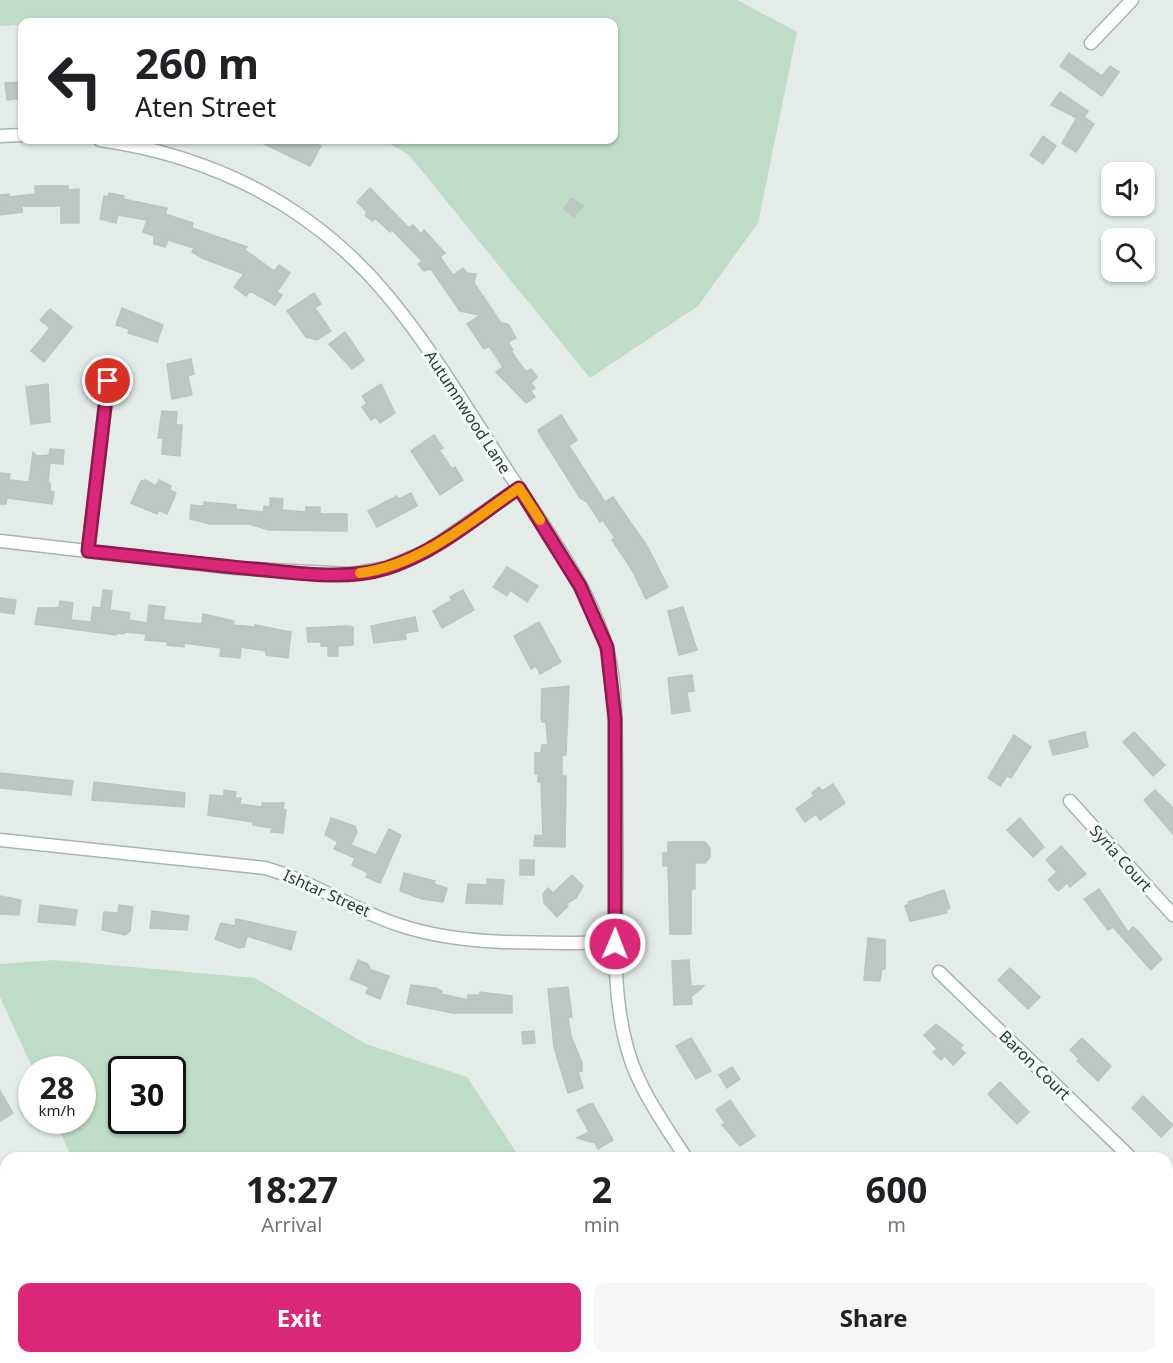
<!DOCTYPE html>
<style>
body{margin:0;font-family:"Noto Sans",sans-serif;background:#f6f6f6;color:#202124;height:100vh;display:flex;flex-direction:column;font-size:22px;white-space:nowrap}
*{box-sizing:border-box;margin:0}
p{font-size:20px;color:#757577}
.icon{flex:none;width:33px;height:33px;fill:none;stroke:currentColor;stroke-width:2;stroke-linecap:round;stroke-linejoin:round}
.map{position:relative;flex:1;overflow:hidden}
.sheet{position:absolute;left:0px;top:1152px;width:1173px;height:212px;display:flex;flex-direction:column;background:#fff;border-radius:18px 18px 0 0;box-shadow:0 2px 4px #0004}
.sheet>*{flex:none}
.top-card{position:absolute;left:18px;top:18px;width:600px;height:126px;border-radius:12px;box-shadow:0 2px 4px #0004;background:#fff;color:#202124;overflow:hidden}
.controls{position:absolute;left:1101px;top:162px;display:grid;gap:12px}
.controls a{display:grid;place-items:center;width:54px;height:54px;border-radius:12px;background:#fff;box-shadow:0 2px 4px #0004;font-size:30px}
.speed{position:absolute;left:18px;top:1056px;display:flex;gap:12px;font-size:30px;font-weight:700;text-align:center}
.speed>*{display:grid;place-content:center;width:78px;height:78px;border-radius:50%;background:#fff;box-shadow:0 2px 4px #0004;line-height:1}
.speed small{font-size:15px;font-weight:400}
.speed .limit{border:3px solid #111;border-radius:9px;background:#fff;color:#111}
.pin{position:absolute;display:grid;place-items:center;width:51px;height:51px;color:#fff;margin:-26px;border:3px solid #fff;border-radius:50%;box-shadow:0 2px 6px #0007}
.me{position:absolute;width:66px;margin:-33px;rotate:1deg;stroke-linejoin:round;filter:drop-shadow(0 0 4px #0008)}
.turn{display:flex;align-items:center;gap:21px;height:126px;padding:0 18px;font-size:27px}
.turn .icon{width:78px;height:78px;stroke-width:2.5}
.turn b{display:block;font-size:42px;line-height:51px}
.eta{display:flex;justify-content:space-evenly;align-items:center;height:102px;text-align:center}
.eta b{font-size:36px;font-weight:700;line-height:42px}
.cta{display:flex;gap:12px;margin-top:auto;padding:12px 18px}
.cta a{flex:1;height:69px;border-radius:12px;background:#db2777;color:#fff;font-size:24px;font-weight:700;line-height:69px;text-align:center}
.cta a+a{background:#f6f6f6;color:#202124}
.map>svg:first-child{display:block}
</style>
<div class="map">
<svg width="1173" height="1363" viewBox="0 0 1173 1363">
<rect width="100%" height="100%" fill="#e4ece9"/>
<g fill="#bfdcc8" fill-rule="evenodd">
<polygon points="0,0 737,0 797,32 758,223 698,306 590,378 409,155 383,140 614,140 614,22 138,22 127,18 22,22 22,25 0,26"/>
<path d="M54,960L255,978L366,1044L467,1077L520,1158H72L55,1121L82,1120V1070L33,1069L0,997V964ZM122,1070H172V1120H122Z"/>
</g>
<g fill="#bac7c2" stroke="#b7c6c0" stroke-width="1.5">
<polygon points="1069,53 1102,76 1110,66 1119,72 1102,96 1060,66"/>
<polygon points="22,82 22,98 7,100 5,83"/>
<polygon points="1060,92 1088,111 1084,117 1094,124 1076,152 1062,143 1077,118 1051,105"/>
<polygon points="1043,136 1056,146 1043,164 1030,155"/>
<polygon points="256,140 310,140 321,146 310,166"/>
<polygon points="35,186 68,186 68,190 79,189 79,223 61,223 61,206 22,206 22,212 0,215 0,195 9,194 9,197 35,194"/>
<polygon points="370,188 409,228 413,225 421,234 424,230 445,253 440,257 453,275 463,268 467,273 476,274 474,283 501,323 508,324 516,338 508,342 513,350 511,351 526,372 531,369 537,377 531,383 535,388 531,391 535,397 526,403 496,372 503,367 489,346 484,349 467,324 480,315 460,311 431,269 424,271 418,264 422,261 392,230 390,232 375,218 372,221 365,215 367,212 357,202"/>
<polygon points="109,193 124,196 123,199 167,208 165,214 193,223 192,228 247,247 245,250 274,271 279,265 290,273 277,292 282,295 275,305 250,291 246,296 234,287 244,274 202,258 192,252 194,248 168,240 165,247 154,244 154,236 143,232 147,220 118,215 116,223 100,219 104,196 108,197"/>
<polygon points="572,198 583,206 574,217 564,209"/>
<polygon points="314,293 321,304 315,308 331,331 317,340 306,337 287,311"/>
<polygon points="122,308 163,325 157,342 128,333 129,329 116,325"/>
<polygon points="50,309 72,327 44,362 31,351 50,328 40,320"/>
<polygon points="345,332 364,360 352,369 329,344"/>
<polygon points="191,359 194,374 188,376 192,395 172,399 167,364"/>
<polygon points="48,384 50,422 31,424 26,387"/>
<polygon points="381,384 395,413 380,423 376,417 371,420 362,407 367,403 362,396"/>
<polygon points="162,411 177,412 176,425 182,425 180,456 162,454 163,438 158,438"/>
<polygon points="561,415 577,440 569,446 605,502 613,497 647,546 668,587 646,599 632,570 612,540 615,538 603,520 600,522 587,502 580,498 539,433 538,430"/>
<polygon points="434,435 443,448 439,450 452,469 455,467 463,480 440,495 411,451"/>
<polygon points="50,449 64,450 63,464 50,463 48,482 50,483 50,491 54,492 52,504 7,498 6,504 0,504 0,473 10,474 9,480 29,482 33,452 37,456 49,455"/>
<polygon points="145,480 156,486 159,480 171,486 170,490 176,493 167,514 159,510 157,514 131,503 141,481"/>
<polygon points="411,493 417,506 377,527 368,511 397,496 399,499"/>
<polygon points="270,498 283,499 282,510 306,512 306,507 320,507 320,514 347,514 347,531 269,530 249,524 210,524 190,519 191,505 204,506 204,502 236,505 236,509 263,512 264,506 270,507"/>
<polygon points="507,567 538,586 527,602 510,590 507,596 493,587"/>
<polygon points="103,590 112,591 110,610 130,613 129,620 147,623 149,605 165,607 163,620 202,624 203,614 234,621 233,625 255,627 255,625 291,632 288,658 266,655 266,651 241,647 240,658 220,656 221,648 184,643 184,647 167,645 168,642 145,640 146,634 125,632 124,634 116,633 116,635 35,624 38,608 54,608 59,607 60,601 73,603 71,620 91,622 93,607 101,608"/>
<polygon points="463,590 474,610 442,628 433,611 452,600 450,597"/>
<polygon points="0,598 16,600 14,614 0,612"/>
<polygon points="683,607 697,650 679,655 668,611"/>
<polygon points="415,617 418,631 405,633 406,639 374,643 371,626"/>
<polygon points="539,622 561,662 540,674 536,666 531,669 514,636"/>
<polygon points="346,626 353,627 353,645 338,646 338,656 328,656 328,646 321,646 321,642 308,642 307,628"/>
<polygon points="692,675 694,691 687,692 690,711 672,714 668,678"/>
<polygon points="569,686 566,755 562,755 562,776 566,776 565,847 534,846 535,835 543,836 541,782 538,782 538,774 535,774 535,753 541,753 542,745 548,745 546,722 542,722 541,718 542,689"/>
<polygon points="1085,732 1088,747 1053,755 1049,741"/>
<polygon points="1134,732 1165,765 1153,776 1123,742"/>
<polygon points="1014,735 1031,747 1011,778 1007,776 1000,786 988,778"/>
<polygon points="0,773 73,781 71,795 0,788"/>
<polygon points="94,782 185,793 184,807 92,800"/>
<polygon points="833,784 845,803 820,820 816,814 805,822 796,809 814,796 812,793 819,787 822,791"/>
<polygon points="224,790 236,792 235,798 241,798 240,804 262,807 262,803 284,803 283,809 286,810 283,833 271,832 272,828 253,825 253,822 208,815 210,795 224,796"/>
<polygon points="1155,790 1173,808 1173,834 1144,800"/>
<polygon points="331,818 355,826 357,832 351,845 376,855 389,829 401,835 380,883 366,877 368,873 352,865 355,858 334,849 338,842 325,835"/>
<polygon points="1020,818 1044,847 1033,857 1007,830"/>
<polygon points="668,842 705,842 710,848 710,857 705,863 695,863 695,889 691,889 691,934 670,934 668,866 663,866 663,853 668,853"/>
<polygon points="1061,846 1086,874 1070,887 1067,883 1058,891 1048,880 1057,872 1046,860"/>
<rect x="520" y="860" width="14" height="15"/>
<polygon points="404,873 435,881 434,884 447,888 443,902 422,899 400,891"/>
<polygon points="572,875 583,886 576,898 566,904 568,906 557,917 544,903 543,894 548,888 553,893"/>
<polygon points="487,879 504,880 502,904 466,903 468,884 487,885"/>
<polygon points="1099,889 1128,932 1133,927 1138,931 1162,959 1151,970 1113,927 1108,930 1084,899"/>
<polygon points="944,890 950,908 946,910 947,913 910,921 905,906 909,904 908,902"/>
<polygon points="0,896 21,900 19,915 0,914"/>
<polygon points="40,905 77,910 75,925 38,922"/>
<polygon points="119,905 133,907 130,931 125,935 102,930 104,912 118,913"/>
<polygon points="152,911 189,916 187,930 150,928"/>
<polygon points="236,919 296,932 291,950 247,936 244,947 239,948 215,939 221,923 235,926"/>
<polygon points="868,938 885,940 885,969 882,969 880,981 864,980"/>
<polygon points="358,960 368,964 371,970 389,976 380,999 366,993 369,987 350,979"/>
<polygon points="689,960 691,986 704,986 691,997 692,1004 674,1005 672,961"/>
<polygon points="1010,968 1040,997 1028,1009 998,980"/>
<polygon points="411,985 435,988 442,991 441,994 468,1000 468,995 480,995 480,992 512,996 512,1013 453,1013 407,1004"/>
<polygon points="568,987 572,1017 568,1017 571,1036 582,1063 582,1071 578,1072 583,1088 568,1093 554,1047 548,989"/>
<polygon points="936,1024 963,1045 960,1048 965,1053 953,1065 945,1056 941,1060 933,1052 937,1049 924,1035"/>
<polygon points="534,1031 535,1043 523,1044 522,1032"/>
<polygon points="691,1038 711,1071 696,1079 676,1046"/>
<polygon points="1082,1038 1111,1066 1098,1081 1077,1061 1079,1059 1070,1050"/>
<polygon points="732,1067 740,1079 727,1088 719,1075"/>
<polygon points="1000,1082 1029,1112 1017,1124 988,1094"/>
<polygon points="0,1091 13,1113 0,1121"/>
<polygon points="1143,1096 1173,1125 1161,1137 1132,1108"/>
<polygon points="730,1100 755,1136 740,1146 722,1125 725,1123 716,1110"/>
<polygon points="589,1104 593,1104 613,1140 598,1149 595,1143 577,1138 589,1132 577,1110"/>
</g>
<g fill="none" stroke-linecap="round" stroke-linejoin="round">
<g stroke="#a7b4b0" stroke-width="15">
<g id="street">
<polyline points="1091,43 1132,0"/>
<polyline points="0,136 22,135"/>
<path d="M100,140C213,156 313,206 387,295C433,350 470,414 510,475C549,534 602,603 612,673C617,705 615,738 616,770C616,815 617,859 616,904C615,953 614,1004 628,1051C639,1090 665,1125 686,1158"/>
<polyline points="0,541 235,568 351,574 386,568 427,551 519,488"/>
<polyline points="88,551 108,381"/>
<polyline points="1070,801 1173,915"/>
<path d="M0,840L265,868C315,882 359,914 409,928C472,947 550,942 615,943"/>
<polyline points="939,972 1131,1158"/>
<polyline points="1167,1193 1173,1199"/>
<polyline points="817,1358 820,1363"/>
<polyline points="153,1363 156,1358"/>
<polyline points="535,1363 544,1358"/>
</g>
</g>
<g stroke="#a3b7b1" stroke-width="20">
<g id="secondary">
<polyline points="1167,1299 1173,1295"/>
<polyline points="1070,1363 1079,1358"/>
</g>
</g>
<use href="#street" stroke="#fff" stroke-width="12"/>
<use href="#secondary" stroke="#fff" stroke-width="16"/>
</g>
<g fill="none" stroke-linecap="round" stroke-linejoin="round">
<g stroke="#8e194d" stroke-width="15">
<path id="route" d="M108,381L88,551C147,557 206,565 265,570C304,574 349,580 387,568C437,552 476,517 519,488L580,586L607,647L615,719V944"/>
</g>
<use href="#route" stroke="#db2777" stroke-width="10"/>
<path stroke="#f59e0b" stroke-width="10" d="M360,573C422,565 469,522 519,488L540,520"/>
</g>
<g text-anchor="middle" stroke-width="6" stroke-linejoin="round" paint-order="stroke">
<g font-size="16" fill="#253d37" stroke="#f4f9f7">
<text transform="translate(468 412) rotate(57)" y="6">Autumnwood Lane</text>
<text transform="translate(1121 858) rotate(48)" y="6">Syria Court</text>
<text transform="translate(327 893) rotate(24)" y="6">Ishtar Street</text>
<text transform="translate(1035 1065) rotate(44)" y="6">Baron Court</text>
</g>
</g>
</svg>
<div class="controls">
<a><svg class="icon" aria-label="sound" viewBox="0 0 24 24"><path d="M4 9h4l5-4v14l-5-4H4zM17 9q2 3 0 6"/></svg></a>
<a><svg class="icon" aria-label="search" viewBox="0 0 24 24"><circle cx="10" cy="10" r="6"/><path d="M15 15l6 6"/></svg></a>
</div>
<div class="speed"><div>28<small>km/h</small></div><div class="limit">30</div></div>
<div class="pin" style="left:108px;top:381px;background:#d93025"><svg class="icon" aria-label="arrive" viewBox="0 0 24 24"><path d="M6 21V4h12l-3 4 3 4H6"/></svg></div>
<svg class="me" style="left:615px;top:944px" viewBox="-20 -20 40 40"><circle r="17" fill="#db2777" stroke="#fff" stroke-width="3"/><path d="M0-11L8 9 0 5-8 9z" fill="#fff"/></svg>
<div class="top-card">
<div class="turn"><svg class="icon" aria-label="left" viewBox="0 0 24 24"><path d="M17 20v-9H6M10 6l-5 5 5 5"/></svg><div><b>260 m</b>Aten Street</div></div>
</div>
<section class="sheet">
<div class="eta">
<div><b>18:27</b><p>Arrival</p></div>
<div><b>2</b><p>min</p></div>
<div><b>600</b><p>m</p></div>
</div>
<div class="cta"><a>Exit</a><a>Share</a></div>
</section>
</div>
